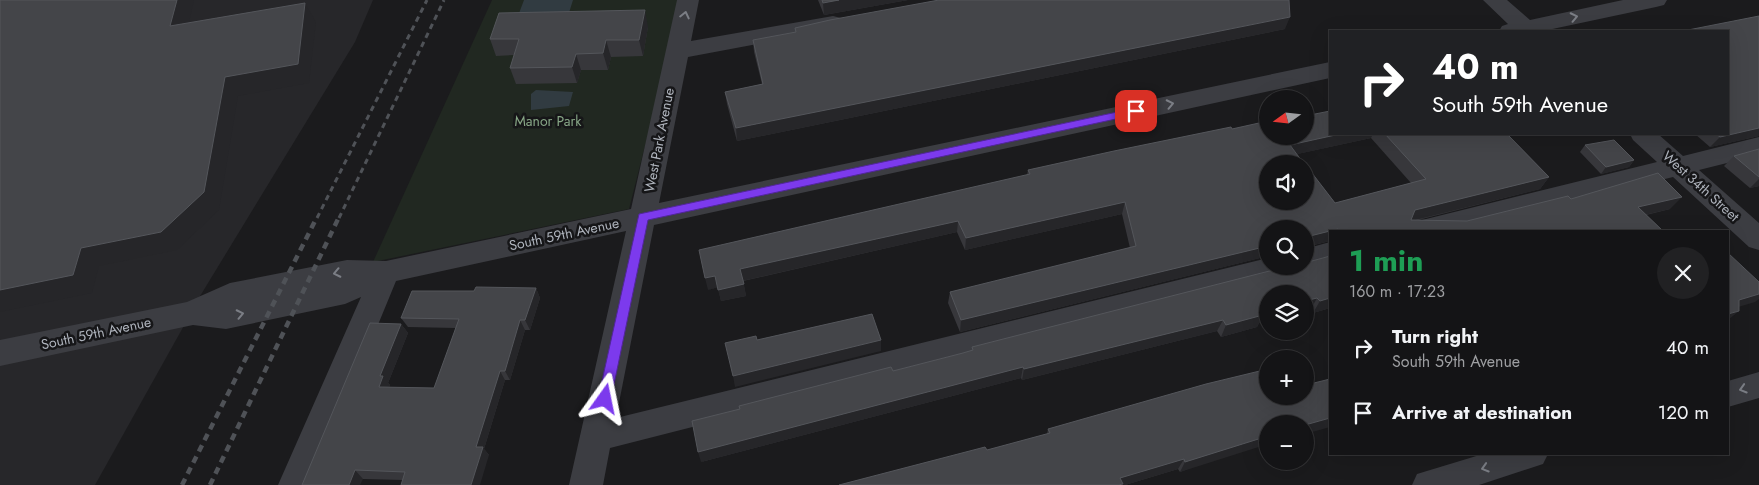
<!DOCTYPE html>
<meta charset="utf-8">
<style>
body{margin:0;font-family:Jost,sans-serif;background:#212123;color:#f1f3f6;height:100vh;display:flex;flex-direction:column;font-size:19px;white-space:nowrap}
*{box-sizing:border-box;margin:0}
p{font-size:16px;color:#9d9ea1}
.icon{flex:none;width:28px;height:28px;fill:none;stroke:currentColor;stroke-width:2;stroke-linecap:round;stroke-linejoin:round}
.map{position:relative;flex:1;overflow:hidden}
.sheet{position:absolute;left:1329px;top:230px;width:400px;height:225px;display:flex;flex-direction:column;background:#141416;border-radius:0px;box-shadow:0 5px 20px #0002,0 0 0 1px #333335}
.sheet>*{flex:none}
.hud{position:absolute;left:1329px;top:30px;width:400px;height:105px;border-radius:0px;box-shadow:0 5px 20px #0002,0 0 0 1px #333335;background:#202124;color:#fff;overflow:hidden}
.needle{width:32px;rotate:255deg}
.tools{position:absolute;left:1259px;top:90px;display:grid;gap:10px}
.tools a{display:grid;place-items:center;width:55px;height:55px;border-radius:50%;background:#141416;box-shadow:0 5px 20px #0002,0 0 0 1px #333335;font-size:25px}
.pin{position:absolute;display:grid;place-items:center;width:42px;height:42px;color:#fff;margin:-21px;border-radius:10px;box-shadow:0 2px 8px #0006}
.me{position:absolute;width:55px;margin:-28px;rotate:12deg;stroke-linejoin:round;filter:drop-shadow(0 0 4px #0008)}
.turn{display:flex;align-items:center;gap:18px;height:105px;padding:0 20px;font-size:22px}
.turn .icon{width:65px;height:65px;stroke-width:2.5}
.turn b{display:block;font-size:35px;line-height:42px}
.round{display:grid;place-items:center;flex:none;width:52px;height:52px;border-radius:26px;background:#212123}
.head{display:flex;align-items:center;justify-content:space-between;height:85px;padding:0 20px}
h1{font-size:30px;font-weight:700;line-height:38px;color:#1e9e55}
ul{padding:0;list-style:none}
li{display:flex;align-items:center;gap:15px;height:65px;padding:0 20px}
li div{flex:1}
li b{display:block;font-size:19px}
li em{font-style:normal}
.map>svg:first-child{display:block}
</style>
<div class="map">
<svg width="1759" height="485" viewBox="0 0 1759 485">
<rect width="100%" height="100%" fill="#1b1b1d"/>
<g fill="#27272a">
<polygon points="0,0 373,0 355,42 194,306 0,347"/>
<polygon points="186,322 95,485 0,485 0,362"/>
</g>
<polygon fill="#212821" points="492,0 682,0 629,209 373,262"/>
<g fill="#313b41">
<polygon points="524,0 573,0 568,16 518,16"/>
<polygon points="536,90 573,92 569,106 531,110 531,94"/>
</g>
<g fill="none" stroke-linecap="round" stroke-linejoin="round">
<g fill="#3c3d42" fill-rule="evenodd">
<polygon points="677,0 699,0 691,41 833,16 841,18 844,23 841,28 833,30 688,57 659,203 1330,62 1330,78 654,225 616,418 1268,258 1268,266 1293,266 1289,274 1279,277 610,448 603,485 569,485 626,231 396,281 312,485 278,485 361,297 345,304 226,329 193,325 0,366 0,340 187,302 230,283 347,260 386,261 631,209"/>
<polygon points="1483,0 1507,0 1530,20 1623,0 1667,0 1664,5 1656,7 1543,31 1499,31 1502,26 1508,24"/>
<polygon points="1630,134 1658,134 1683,156 1759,137 1759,155 1699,170 1759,223 1759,250 1749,247 1673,177 1458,231 1404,231 1408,224 1418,221 1657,162 1633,140"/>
<polygon points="1330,242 1330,264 1305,271 1295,268 1305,266 1305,249"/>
<polygon points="1759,372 1759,398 1728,407 1728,381"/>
<polygon points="1483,454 1548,454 1543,464 1479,485 1412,485 1417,474"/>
</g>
<g stroke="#4f5257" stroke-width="3" stroke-dasharray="5.5 4.5" stroke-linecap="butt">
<polyline points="317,218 427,0"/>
<polyline points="339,218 444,0"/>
</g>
<g stroke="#4f5257" stroke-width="4.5" stroke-dasharray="7 5.5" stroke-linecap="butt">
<polyline points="182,485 317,217"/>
<polyline points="210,485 339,217"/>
</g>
</g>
<g fill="#37373b" fill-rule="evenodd">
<polygon points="818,0 908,0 824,15"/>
<polygon points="1759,16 1759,136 1710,147 1695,134 1728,134"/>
<polygon points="648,27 643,56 611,57 608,70 581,70 577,83 516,84 510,68 514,55 496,56 490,39"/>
<polygon points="795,28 1285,29 737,141 727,104 725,92 762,84 754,52 753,40 795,32"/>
<path d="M1232,129L1268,136L1330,134H1507L1549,177L1540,189L1414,221H1467L1571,199L1670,209L1646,215L1663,231H1330V241L1310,246V253L1306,259L1330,308L1313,313L1311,309L1259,323L1257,327L1221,337L1217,331L1022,380L1021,378L701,462L893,371L963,353L972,350V347L1305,266V229H1268V256L960,332L948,303L950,292L1130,248L1122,214L965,250L957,232L743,281L746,296L721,301L718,287L708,290L1027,175L1028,170ZM1371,138L1411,183L1335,203L1297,154Z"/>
<polygon points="1585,145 1634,160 1629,167 1601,174 1580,152"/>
<polygon points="1759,149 1759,186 1750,188 1724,166 1734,156"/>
<polygon points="536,288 540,298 530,330 525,330 510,380 505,380 484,449 489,455 403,480 363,479 302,485 401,324 408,333 388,383 390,385 389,387 434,388 456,328 408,327 401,318 474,291"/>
<polygon points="1306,385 1305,424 1180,472 1178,469 1125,485 839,485 987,450 1047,434 1048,429"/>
</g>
<g fill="#262629">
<polygon points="177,0 194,0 184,45 170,26"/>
<polygon points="839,0 908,0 824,15 823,3"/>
<polygon points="305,3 316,22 309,83 238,96 219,210 177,250 99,266 92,293 0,312 0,290 81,248 225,77"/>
<polygon points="645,10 648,27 643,56 639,40"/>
<polygon points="1290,17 1285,29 737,141 736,128"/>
<polygon points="606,40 611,57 608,70 603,53"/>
<polygon points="576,54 581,70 577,83 572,67"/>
<polygon points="1759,128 1759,136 1710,147 1720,137"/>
<polygon points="1340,134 1373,134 1371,138 1284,157 1290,145"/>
<polygon points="1634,160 1629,167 1601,174 1606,167"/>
<polygon points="1549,177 1540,189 1407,222 1415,210"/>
<polygon points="1759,179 1759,186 1750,188"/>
<polygon points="1682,197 1670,209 1627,219 1638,207"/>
<polygon points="1125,202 1122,214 965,250 966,238"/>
<polygon points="958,221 957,232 742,281 740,269"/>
<polygon points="1338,229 1336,231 1330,231 1330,241 1305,247 1310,236"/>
<polygon points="1268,246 1268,256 960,332 961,320"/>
<polygon points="1310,253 1305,261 1305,254"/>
<polygon points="715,276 718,287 708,290 705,278"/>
<polygon points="744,284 746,296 721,301 718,290"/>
<polygon points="536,288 540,298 530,330 525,320"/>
<polygon points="1759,294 1759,299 1755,302 1728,310 1739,300"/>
<polygon points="1317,298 1311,309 1305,311 1305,301"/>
<polygon points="1330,298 1330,308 1313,313 1320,301"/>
<polygon points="1268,311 1268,321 1259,323 1257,327 1221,337 1226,325"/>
<polygon points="1739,311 1728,320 1728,314"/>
<polygon points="520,320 525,330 510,380 505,371"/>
<polygon points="1223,320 1217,331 1022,380 1024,369"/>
<polygon points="401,324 408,333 388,383 390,385 386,396 379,387 380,376"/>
<polygon points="881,340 881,351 735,387 733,376"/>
<polygon points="1023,367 1021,378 701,462 698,452"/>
<polygon points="500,371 505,380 484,449 489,455 480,485 471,485 476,447"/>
<polygon points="1330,418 1330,427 1305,434 1305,425"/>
<polygon points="1268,436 1268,444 1180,472 1185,462"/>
<polygon points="1184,459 1178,469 1125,485 1117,485 1120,478"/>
<polygon points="355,470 363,479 360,485 349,485"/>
</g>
<g fill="#444549" stroke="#54565b">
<polygon points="0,0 177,0 170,26 305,3 298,64 225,77 204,192 161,232 81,248 73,275 0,290"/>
<polygon points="822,0 839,0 823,3"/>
<polygon points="939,0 1289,0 1290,17 736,128 725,92 763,84 753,40 796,32 795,28 830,20"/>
<polygon points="645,10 639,40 606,40 603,53 576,54 572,67 510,68 519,39 490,39 499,13"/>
<polygon points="1759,16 1759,128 1720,137 1716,134 1728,134 1728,31 1683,31"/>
<polygon points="1330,111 1330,134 1340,134 1290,145 1304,164 1268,164 1268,201 1305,201 1305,164 1335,203 1426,179 1385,134 1507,134 1549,177 1415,210 1411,220 1467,221 1568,196 1571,199 1658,173 1682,197 1638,207 1663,231 1338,231 1338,229 1310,236 1310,253 1305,254 1305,229 1268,229 1268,246 961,320 950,292 1136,246 1125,202 966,238 958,221 740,269 744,284 718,290 715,276 705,278 699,250 1030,174 1028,170 1114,151 1231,127 1232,129 1268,121 1268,136 1305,136 1305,116"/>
<polygon points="1614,140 1634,160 1606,167 1585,145"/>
<polygon points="1759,149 1759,177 1734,156"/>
<polygon points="1728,253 1759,282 1759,294 1739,300 1739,311 1728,314"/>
<polygon points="1330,256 1330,298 1320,301 1317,298 1305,301 1305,294 1268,294 1268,311 1261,313 1263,315 1226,325 1223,320 1024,369 1023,367 698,452 692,421 740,409 739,406 891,367 893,371 963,353 973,350 972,347 1289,266 1305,266 1305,259 1312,261"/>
<polygon points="476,287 536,288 525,320 520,320 505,371 500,371 476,447 483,447 471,485 401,485 405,472 355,470 349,485 302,485 370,323 401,324 380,376 383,376 379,387 434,388 459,319 401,318 412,291 474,291"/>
<polygon points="872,314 881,340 733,376 725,343 756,336 757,340"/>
<polygon points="1268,369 1268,396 1305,396 1305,383 1306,385 1330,379 1330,418 1305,425 1305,424 1268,424 1268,436 1185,462 1184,459 1120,478 1123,484 1118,485 839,485 985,447 987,450 1050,433 1048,429 1206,384"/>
</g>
<defs><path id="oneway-chevron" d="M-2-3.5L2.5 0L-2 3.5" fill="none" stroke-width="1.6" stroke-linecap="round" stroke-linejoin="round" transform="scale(1.25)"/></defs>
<g stroke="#7b7e85">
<use href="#oneway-chevron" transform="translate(685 15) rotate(-77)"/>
<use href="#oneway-chevron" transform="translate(1574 17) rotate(-12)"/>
<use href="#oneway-chevron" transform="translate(1170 104) rotate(-12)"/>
<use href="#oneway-chevron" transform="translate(337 273) rotate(168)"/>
<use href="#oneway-chevron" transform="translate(240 314) rotate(-12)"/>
<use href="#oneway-chevron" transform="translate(1743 389) rotate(163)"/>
<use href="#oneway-chevron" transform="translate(1485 468) rotate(163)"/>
</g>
<polygon fill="#7c3aed" stroke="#51269a" points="1136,108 1141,111 1139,114 648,220 611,399 609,403 605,405 600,403 598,399 639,214"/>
<g text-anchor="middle" stroke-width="5" stroke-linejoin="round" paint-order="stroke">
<g font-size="14" fill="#87a686" stroke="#161618">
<text x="548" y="126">Manor Park</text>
</g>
<g font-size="14" fill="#aeb3bc" stroke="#161618">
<text transform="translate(659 140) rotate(-79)" y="5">West Park Avenue</text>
<text transform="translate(1701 186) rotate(42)" y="5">West 34th Street</text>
<text transform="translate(564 234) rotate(-12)" y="5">South 59th Avenue</text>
<text transform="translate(96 333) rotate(-12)" y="5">South 59th Avenue</text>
</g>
</g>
</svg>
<div class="tools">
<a><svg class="needle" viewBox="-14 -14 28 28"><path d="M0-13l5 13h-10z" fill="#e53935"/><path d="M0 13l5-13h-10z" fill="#9d9ea1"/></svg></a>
<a><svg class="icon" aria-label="sound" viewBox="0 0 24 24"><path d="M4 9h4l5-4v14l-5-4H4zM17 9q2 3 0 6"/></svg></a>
<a><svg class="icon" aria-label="search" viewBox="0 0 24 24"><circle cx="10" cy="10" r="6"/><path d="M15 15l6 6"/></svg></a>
<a><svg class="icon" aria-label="layers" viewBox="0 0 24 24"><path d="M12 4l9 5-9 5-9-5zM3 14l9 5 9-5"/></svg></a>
<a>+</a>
<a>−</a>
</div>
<div class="pin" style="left:1136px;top:111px;background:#d93025"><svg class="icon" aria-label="arrive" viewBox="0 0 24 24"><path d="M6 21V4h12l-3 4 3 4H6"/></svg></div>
<svg class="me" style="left:605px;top:399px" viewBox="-20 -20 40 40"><path d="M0-17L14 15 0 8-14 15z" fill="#7c3aed" stroke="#fff" stroke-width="4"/></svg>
<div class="hud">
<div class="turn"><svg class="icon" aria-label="right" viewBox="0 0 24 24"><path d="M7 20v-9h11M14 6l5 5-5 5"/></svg><div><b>40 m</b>South 59th Avenue</div></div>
</div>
<section class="sheet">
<div class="head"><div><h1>1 min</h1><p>160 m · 17:23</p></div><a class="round"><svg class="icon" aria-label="close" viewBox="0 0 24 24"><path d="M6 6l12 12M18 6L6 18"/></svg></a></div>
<ul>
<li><svg class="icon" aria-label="right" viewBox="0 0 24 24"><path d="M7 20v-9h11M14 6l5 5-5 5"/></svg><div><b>Turn right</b><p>South 59th Avenue</p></div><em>40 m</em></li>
<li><svg class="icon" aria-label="arrive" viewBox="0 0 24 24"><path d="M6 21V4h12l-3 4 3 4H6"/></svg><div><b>Arrive at destination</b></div><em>120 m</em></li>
</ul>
</section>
</div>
